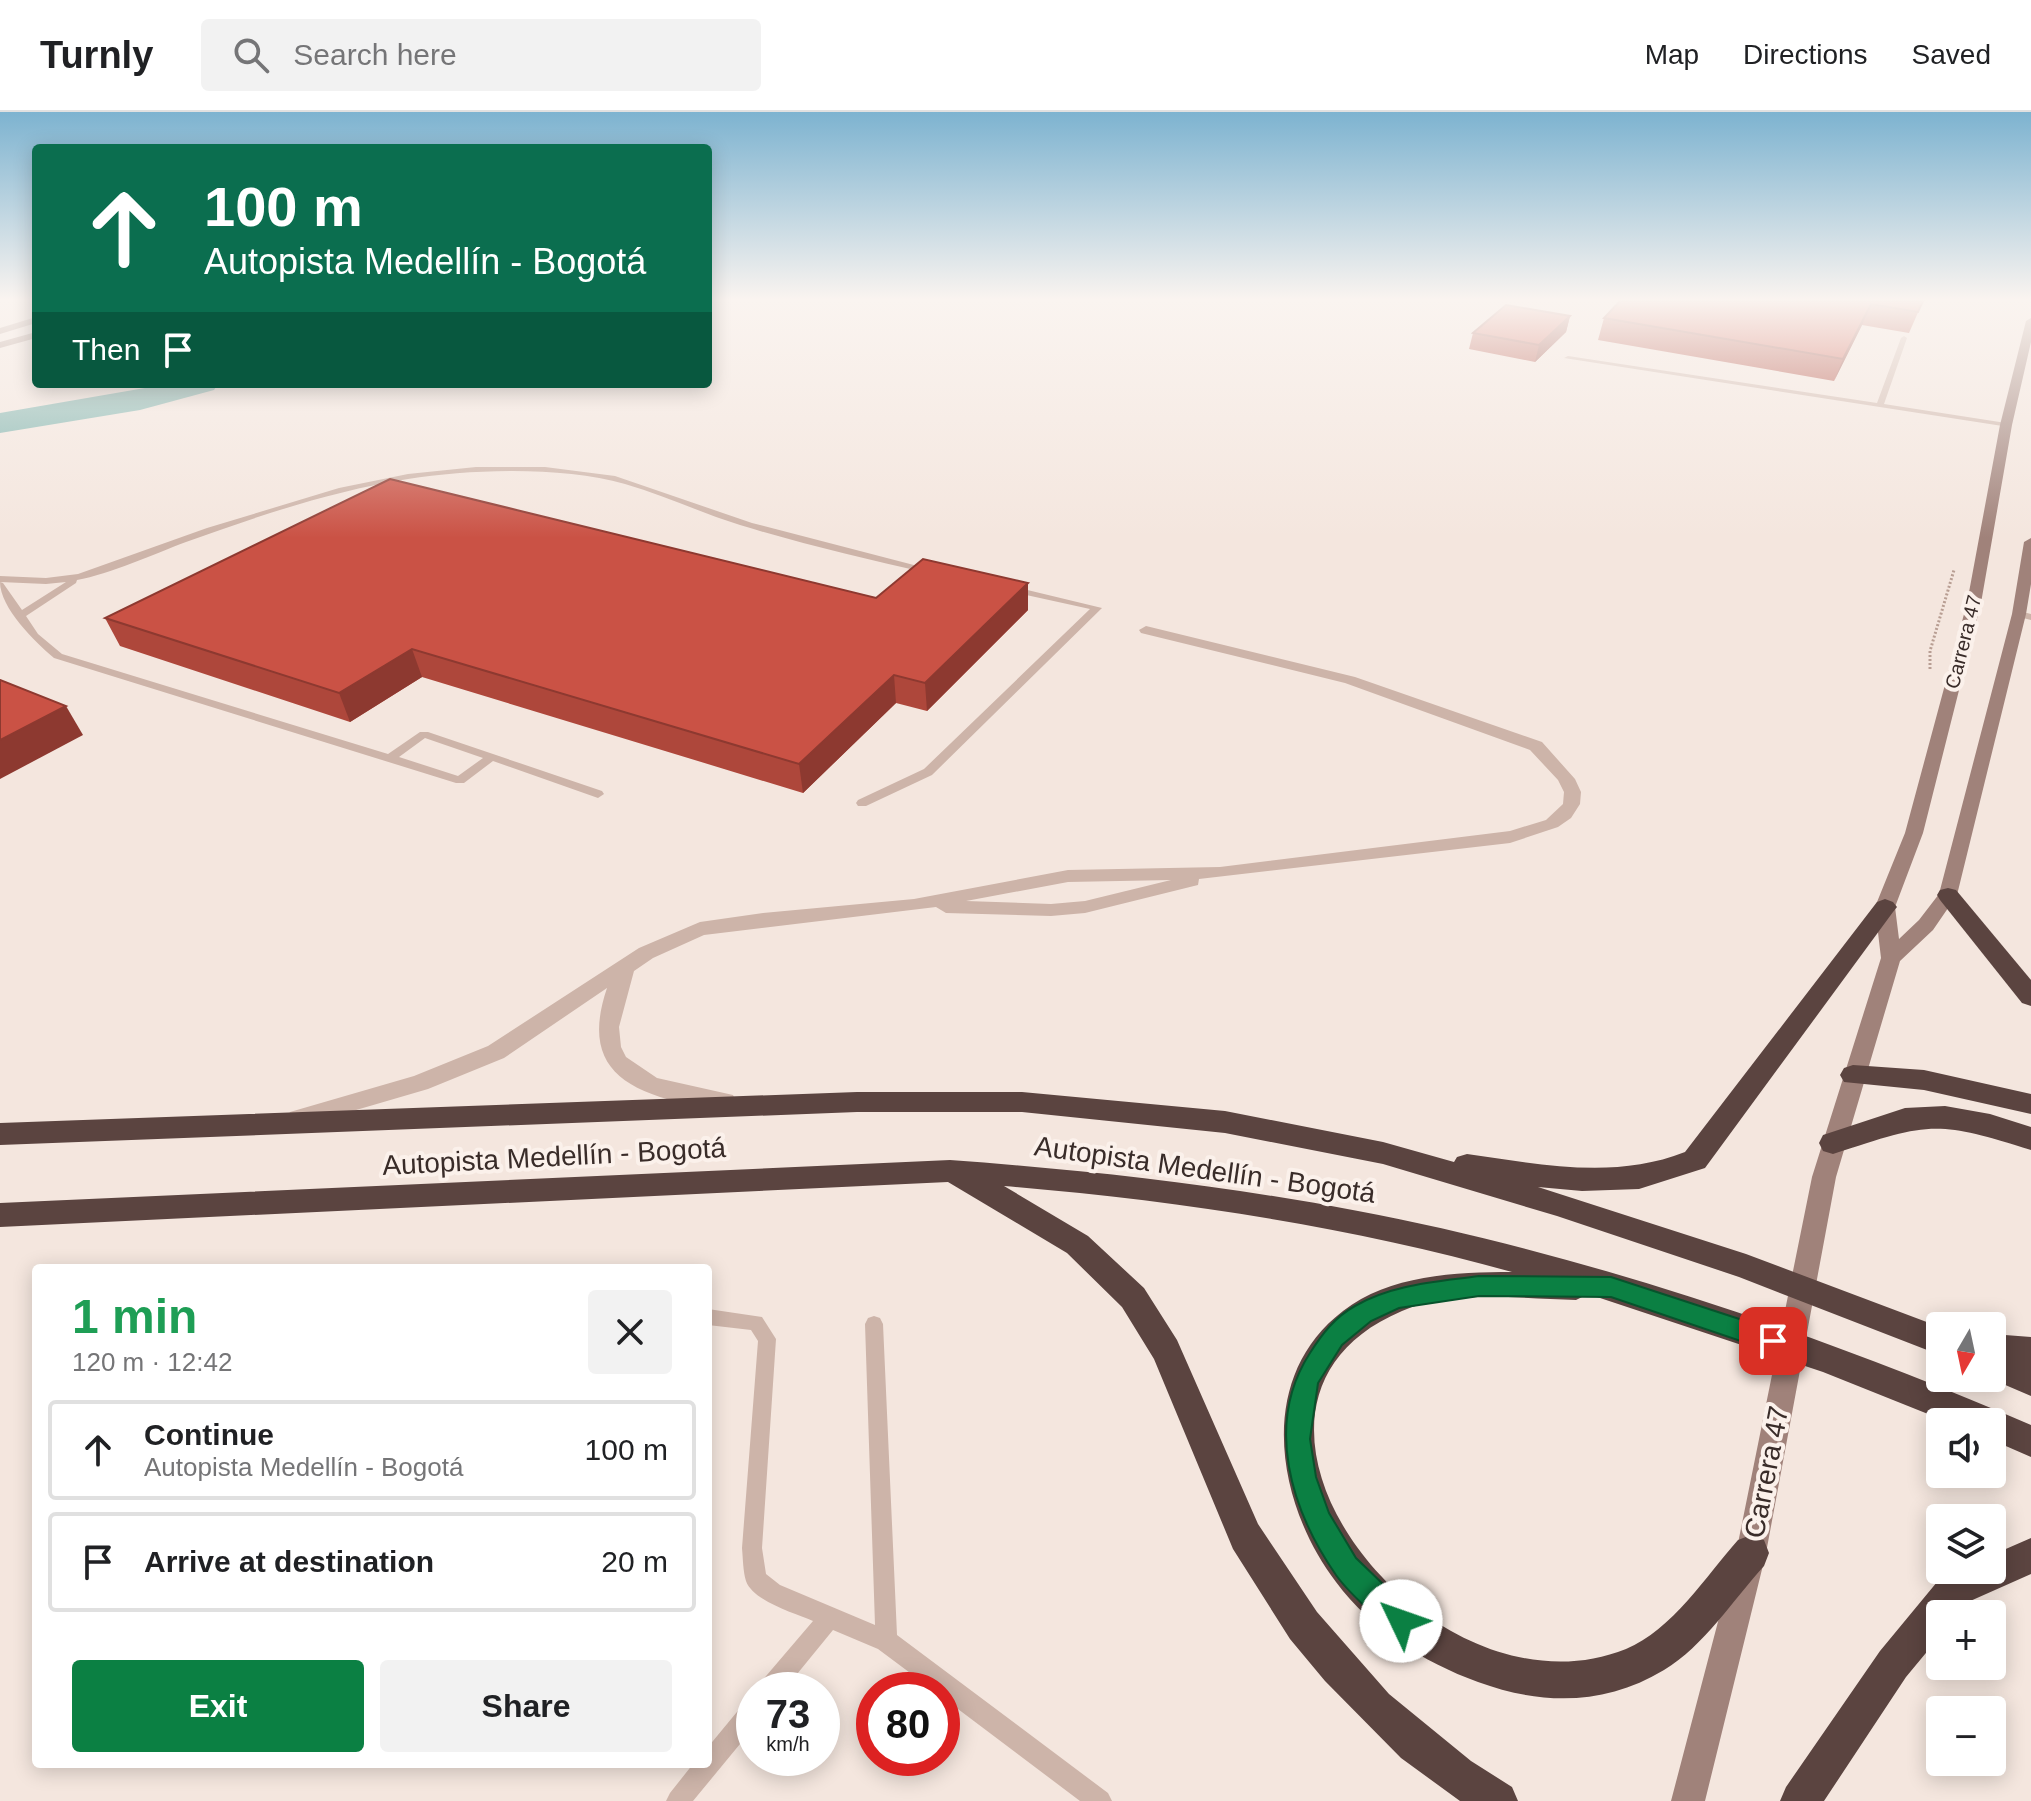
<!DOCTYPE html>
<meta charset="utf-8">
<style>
body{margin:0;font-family:Helvetica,sans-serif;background:#f2f2f2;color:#202124;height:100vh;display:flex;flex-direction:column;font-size:30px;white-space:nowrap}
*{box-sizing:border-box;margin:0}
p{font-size:26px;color:#757577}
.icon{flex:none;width:44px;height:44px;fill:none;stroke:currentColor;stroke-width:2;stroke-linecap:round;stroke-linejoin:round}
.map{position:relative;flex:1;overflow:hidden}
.panel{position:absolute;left:32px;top:1152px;width:680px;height:504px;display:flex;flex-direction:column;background:#fff;border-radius:8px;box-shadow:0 4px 20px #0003}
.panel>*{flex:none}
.guide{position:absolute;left:32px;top:32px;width:680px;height:244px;border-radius:8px;box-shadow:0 4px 20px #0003;background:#0b6e4f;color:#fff;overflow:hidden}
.needle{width:52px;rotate:189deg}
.fabs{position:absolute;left:1926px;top:1200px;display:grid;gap:16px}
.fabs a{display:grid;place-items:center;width:80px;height:80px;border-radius:8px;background:#fff;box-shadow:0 4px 20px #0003;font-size:40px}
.speed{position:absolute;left:736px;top:1560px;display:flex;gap:16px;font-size:40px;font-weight:700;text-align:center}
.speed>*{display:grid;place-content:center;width:104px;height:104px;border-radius:50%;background:#fff;box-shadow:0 4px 20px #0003;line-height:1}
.speed small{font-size:20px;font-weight:400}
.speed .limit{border:12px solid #d22;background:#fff;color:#111}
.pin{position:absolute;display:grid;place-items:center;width:68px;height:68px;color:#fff;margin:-34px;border-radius:16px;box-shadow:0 4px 12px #0006}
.me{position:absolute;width:88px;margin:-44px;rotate:312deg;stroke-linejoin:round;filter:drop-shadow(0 0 6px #0008)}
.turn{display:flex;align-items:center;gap:28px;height:168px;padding:0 40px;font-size:36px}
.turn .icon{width:104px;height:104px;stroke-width:2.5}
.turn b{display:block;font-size:56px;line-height:68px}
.then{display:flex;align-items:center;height:76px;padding:0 40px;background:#0003;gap:16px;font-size:30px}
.round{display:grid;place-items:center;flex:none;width:84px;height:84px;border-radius:8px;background:#f2f2f2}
.headline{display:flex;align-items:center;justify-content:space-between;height:136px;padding:0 40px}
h1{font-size:48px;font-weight:600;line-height:60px;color:#1e9e55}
.cta{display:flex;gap:16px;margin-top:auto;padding:16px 40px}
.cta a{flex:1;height:92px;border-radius:8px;background:#0b8043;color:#fff;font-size:32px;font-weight:600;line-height:92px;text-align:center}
.cta a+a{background:#f2f2f2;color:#202124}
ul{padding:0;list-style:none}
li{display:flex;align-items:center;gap:24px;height:100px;margin:0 16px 12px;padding:0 24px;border:4px solid #e0e0e0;border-radius:8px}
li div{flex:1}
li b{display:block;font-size:30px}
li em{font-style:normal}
header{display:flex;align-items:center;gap:48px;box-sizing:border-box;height:112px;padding:0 40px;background:#fff;border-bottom:2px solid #e0e0e0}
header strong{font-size:38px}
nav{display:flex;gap:44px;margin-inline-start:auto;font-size:28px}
.search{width:560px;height:72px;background:#f2f2f2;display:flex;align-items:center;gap:20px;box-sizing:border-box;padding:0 28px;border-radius:8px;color:#757577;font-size:30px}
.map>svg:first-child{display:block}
</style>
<header>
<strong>Turnly</strong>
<div class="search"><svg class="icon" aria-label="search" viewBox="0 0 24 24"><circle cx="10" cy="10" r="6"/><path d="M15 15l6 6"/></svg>Search here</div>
<nav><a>Map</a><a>Directions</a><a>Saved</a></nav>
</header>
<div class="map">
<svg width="2031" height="1689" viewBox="0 0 2031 1689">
<rect width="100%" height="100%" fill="#f4e6de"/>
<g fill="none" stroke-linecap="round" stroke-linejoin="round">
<polygon fill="#7cb2ac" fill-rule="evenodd" points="168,272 218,272 214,278 140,298 0,321 0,301"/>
<polyline stroke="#b89e93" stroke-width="3" stroke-dasharray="2 2" stroke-linecap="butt" points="1930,557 1930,539 1954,458"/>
<g fill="#cdb4a9" fill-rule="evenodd">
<polygon points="1904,224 1907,226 1884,292 2006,311 2009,311 2009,315 1564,246 1568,244 1877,291 1901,226"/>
<path d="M476,355H545L615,364L752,411L933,458L928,461C865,447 802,432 740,413C701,401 664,383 625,372C562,354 472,357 408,367C332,379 258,404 186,430C154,442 110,462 77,468L76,471L26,504L38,522L62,542L388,642L420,620H428L602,679L604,682L598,686L493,649L464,671H456L54,546C35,530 0,496 0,470L3,471L22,498L66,470L46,472L0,470V464L46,466L78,462L207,416L339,376L408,362ZM425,626L483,646L458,664L399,645Z"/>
<polygon points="1011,474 1102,496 932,663 866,694 858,694 856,691 858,688 924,657 1090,497 1008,479 1008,475"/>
<polygon points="2019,499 2031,502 2031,508 2015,504 2014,502"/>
<path d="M708,1197L762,1205L776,1227L762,1436L766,1462L780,1473L875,1513L865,1212L868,1206L874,1204L880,1206L883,1212L897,1523L1108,1681L1112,1689H1080L942,1585V1578H933L878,1537L833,1518L784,1578H758L761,1570L813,1509C794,1501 753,1489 746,1469C743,1459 743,1447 742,1436L758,1229L751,1218L708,1213Z"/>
<polygon points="754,1586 754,1615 693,1689 666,1689 670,1681 693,1652 708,1652 708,1635 746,1589"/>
</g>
<path fill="#cdb4a9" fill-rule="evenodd" d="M1146,514L1355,565L1542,630L1575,667L1581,680L1580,692L1571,706L1558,715L1510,731L1199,767L1198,773L1085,801L1051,804L946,801L936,795L704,823L653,846L634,859L619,915L621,935L626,945L657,966L733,983L736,989L733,995C716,1000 695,994 678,990C612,974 584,944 607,876L504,946L428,977L298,1015L290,1012L287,1006L290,1000L414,964L488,934L639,836L700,810L763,801L914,787L1068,758L1220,755L1510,719L1546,708L1563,692L1564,680L1558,668L1530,638L1345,571L1141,521L1139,518ZM1171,768L1085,789L1051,792L966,789L1068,770Z"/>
<g fill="#a0827a" fill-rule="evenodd">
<polygon points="36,205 36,211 0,222 0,216"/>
<polygon points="2031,206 2031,230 2012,313 1981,491 1923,721 1895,795 1899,827 1919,808 1939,782 2012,502 2024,430 2031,426 2031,472 2026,502 1957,783 1933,818 1900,849 1836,1065 1766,1441 1705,1689 1671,1689 1736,1441 1812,1065 1881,846 1875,795 1905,721 1967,491 2000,313 2026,209"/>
<polygon points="36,220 36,226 0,236 0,230"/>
</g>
<g fill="#5b4440" fill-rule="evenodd">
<polygon points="1948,776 1956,778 2031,868 2031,894 2022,891 1940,788 1937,783 1940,778"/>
<path d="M1885,787L1893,790L1897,795L1893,800L1705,1056L1639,1077L1582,1079L1538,1075L1746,1142L1940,1215V1243L1739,1165L1557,1104L1383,1052L1225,1021L1022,1000H857L0,1033V1011L857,980H1022L1225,999L1383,1030L1454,1050L1457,1045L1467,1042C1540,1052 1614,1068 1685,1040L1877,790Z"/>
<polygon points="1853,953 1924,958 2031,982 2031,1002 1924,978 1844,970 1840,963 1844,956"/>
<path d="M1945,994L1990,1002L2031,1015V1038C1935,1007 1927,1011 1833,1042L1823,1039L1819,1031L1823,1023L1905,996Z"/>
<path d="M950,1048C1087,1058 1223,1073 1358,1099C1582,1141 1822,1223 2031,1313V1345L1992,1328V1310H1948L1823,1260L1588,1182L1576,1188C1521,1187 1454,1177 1402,1199C1179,1293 1427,1617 1626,1537C1672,1518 1706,1464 1738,1428L1751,1423L1764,1428L1769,1441L1764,1454C1733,1488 1704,1534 1664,1558C1605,1594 1541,1593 1478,1570C1423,1550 1371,1517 1336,1470C1276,1391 1255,1266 1343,1199C1389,1163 1456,1160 1512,1160C1347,1114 1174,1088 1004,1074L1088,1124L1144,1176L1177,1228L1258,1412L1317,1500L1389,1582L1471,1649L1512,1675L1518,1689H1460L1401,1646L1325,1569L1290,1527L1233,1437L1154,1247L1122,1195L1067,1141L948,1070L0,1115V1091Z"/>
<polygon points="1992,1222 2031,1225 2031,1284 1989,1266 1992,1266"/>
<polygon points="2031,1426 2031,1462 1968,1490 1958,1502 1940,1502 1940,1524 1906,1565 1824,1689 1780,1689 1786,1675 1880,1539 1942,1464 1956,1458 1992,1458 1992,1443"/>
</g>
</g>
<g fill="#ae473b">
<polygon points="1923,189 1909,221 1862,213 1834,269 1598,228 1604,206"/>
<polygon points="1570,204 1566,220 1535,250 1469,237 1473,221"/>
<polygon points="876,486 1028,498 927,599 896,591 803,681 422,565 350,610 120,534 105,506"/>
</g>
<g fill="#8d3930">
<polygon points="1871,192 1862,213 1834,269 1843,247"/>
<polygon points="1570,204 1566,220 1535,250 1539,233"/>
<polygon points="1028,471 1028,498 927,599 925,571"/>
<polygon points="412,537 422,565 350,610 339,581"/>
<polygon points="894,563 896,591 803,681 799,652"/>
<polygon points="66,594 83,623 0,667 0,628"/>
</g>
<g fill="#ca5245" stroke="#8d3930" stroke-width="2">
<polygon points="1620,189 1923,189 1918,200 1871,192 1843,247 1604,206"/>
<polygon points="1506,193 1570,204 1539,233 1473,221"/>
<polygon points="390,367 876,486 923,447 1028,471 925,571 894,563 799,652 412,537 339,581 105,506"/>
<polygon points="0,568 66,594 0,628"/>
</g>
<linearGradient id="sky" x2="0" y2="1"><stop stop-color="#7db3d0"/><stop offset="0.44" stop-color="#faf4f0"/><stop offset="1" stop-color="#faf4f0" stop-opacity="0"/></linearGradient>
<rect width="2031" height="426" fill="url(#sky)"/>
<path fill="#0b8043" stroke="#07532c" stroke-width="2" d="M1479,1164L1611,1165L1773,1218L1781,1221L1785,1229L1781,1237L1773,1240L1611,1185L1479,1184L1399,1196L1371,1209L1342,1233L1318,1271L1310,1327L1316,1365L1329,1401L1356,1446L1411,1499L1415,1509L1411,1519L1401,1523L1391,1519C1373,1501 1350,1483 1336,1463C1291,1398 1264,1312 1310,1241C1322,1222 1335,1205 1355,1194C1393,1172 1437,1170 1479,1164Z"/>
<g text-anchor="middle" stroke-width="8" stroke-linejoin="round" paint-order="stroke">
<g font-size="20" fill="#392c29" stroke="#fbf1eb">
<text transform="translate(1963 530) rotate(-76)" y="7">Carrera 47</text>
</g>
<g font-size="28" fill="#392c29" stroke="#fbf1eb">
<text transform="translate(554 1044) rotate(-3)" y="10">Autopista Medellín - Bogotá</text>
<text transform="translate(1205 1057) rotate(8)" y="10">Autopista Medellín - Bogotá</text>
<text transform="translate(1766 1360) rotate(-79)" y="10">Carrera 47</text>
</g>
</g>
</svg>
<div class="fabs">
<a><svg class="needle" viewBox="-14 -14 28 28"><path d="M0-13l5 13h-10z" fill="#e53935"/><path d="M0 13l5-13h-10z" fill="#757577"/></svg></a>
<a><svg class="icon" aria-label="sound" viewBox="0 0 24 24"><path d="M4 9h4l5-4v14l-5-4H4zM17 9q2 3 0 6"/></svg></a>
<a><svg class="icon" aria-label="layers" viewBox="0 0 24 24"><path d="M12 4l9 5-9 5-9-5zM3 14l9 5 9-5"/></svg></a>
<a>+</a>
<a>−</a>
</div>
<div class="speed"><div>73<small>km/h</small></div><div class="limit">80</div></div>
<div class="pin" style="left:1773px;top:1229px;background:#d93025"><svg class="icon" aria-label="arrive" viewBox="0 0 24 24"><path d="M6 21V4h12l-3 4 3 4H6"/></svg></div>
<svg class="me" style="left:1401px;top:1509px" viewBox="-20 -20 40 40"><circle r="19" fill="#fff"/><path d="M0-13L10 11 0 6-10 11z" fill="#0b8043"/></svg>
<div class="guide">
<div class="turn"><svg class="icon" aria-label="ahead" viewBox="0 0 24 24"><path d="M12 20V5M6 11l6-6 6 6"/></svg><div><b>100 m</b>Autopista Medellín - Bogotá</div></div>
<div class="then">Then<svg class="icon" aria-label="arrive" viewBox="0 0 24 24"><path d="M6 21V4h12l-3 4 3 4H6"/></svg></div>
</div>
<section class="panel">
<div class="headline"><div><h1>1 min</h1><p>120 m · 12:42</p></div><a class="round"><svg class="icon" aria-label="close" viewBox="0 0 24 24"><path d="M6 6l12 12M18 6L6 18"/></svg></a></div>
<ul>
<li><svg class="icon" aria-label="ahead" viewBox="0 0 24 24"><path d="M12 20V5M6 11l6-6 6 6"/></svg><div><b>Continue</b><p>Autopista Medellín - Bogotá</p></div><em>100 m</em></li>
<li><svg class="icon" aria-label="arrive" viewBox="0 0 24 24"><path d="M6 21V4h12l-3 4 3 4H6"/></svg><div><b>Arrive at destination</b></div><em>20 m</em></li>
</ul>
<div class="cta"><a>Exit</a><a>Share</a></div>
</section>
</div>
